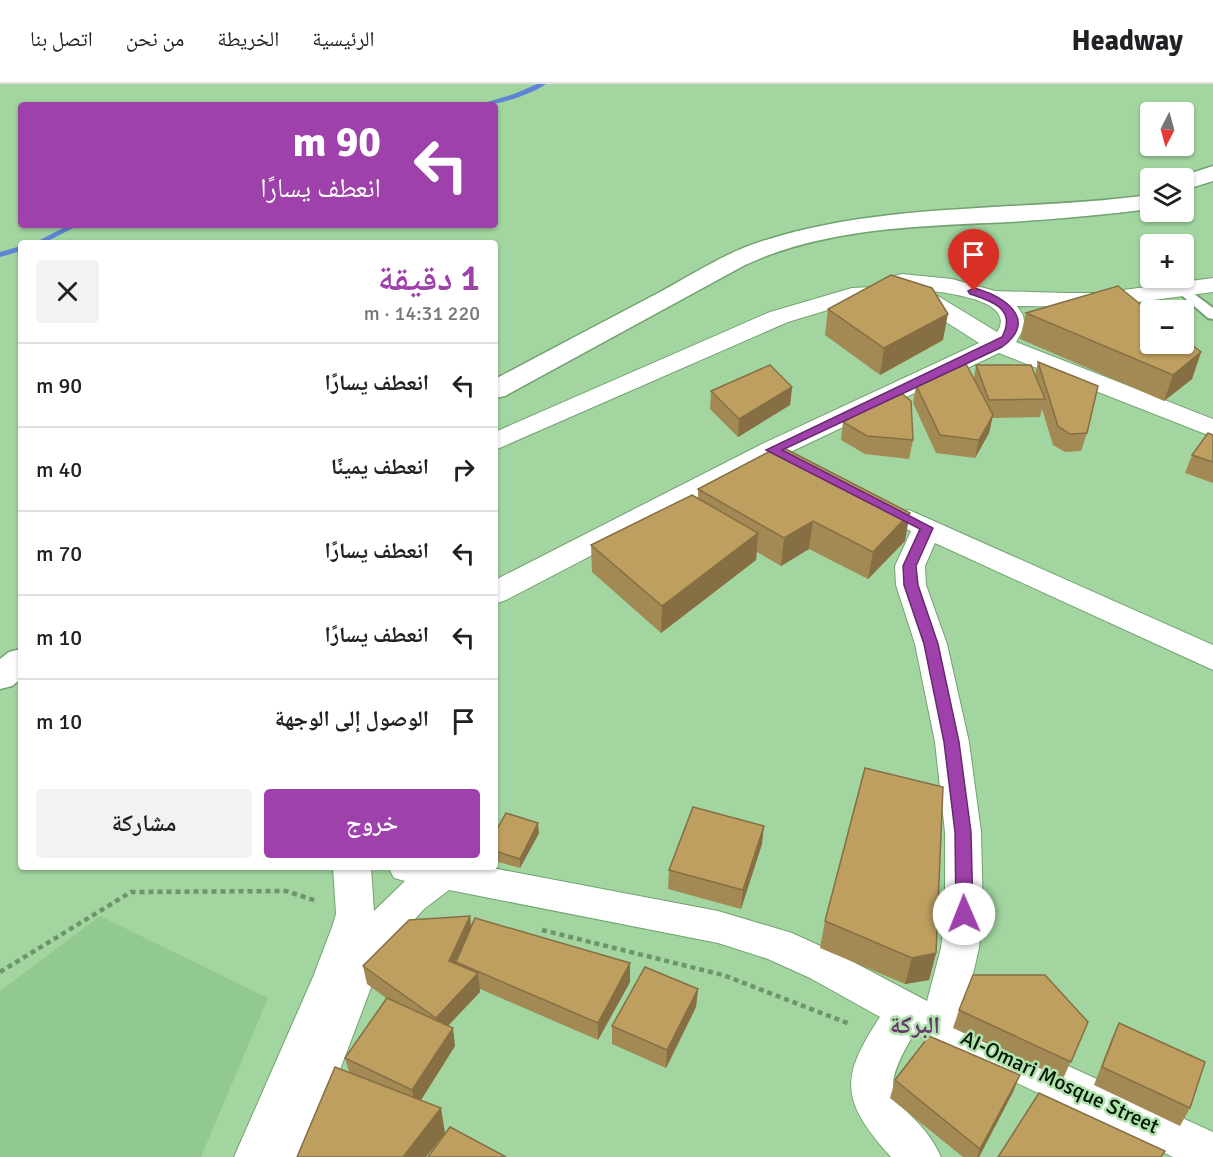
<!DOCTYPE html>
<html lang="ar">
<meta charset="utf-8">
<style>
body{margin:0;font-family:Signika,"Noto Naskh Arabic",sans-serif;background:#f2f2f2;color:#202124;direction:rtl;height:100vh;display:flex;flex-direction:column;font-size:22px;white-space:nowrap}
*{box-sizing:border-box;margin:0}
p{font-size:20px;color:#757577}
.icon{flex:none;width:33px;height:33px;fill:none;stroke:currentColor;stroke-width:2;stroke-linecap:round;stroke-linejoin:round}
.map{position:relative;flex:1;overflow:hidden;direction:ltr}
.drawer{position:absolute;left:18px;top:156px;width:480px;height:630px;display:flex;flex-direction:column;background:#fff;border-radius:6px;box-shadow:0 2px 4px #0004;direction:rtl}
.drawer>*{flex:none}
.hud{position:absolute;left:18px;top:18px;width:480px;height:126px;border-radius:6px;box-shadow:0 2px 4px #0004;direction:rtl;background:#9f41aa;color:#fff;overflow:hidden}
.needle{width:39px;rotate:186deg}
.controls{position:absolute;left:1140px;top:18px;display:grid;gap:12px}
.controls a{display:grid;place-items:center;width:54px;height:54px;border-radius:6px;background:#fff;box-shadow:0 2px 4px #0004;font-size:30px}
.pin{position:absolute;display:grid;place-items:center;width:51px;height:51px;color:#fff;margin:-62px -26px;border-radius:50% 50% 50% 0;rotate:-45deg;box-shadow:0 0 6px #0007}
.pin .icon{rotate:45deg}
.me{position:absolute;width:66px;margin:-33px;rotate:359deg;stroke-linejoin:round;filter:drop-shadow(0 0 4px #0008)}
.turn{display:flex;align-items:center;gap:21px;height:126px;padding:0 18px;font-size:27px}
.turn .icon{width:78px;height:78px;stroke-width:2.5}
.turn b{display:block;font-size:42px;line-height:51px}
.round{display:grid;place-items:center;flex:none;width:63px;height:63px;border-radius:6px;background:#f2f2f2}
.headline{display:flex;align-items:center;justify-content:space-between;height:102px;padding:0 18px}
h1{font-size:36px;font-weight:600;line-height:45px;color:#9f41aa}
.button{display:flex;gap:12px;margin-top:auto;padding:12px 18px}
.button a{flex:1;height:69px;border-radius:6px;background:#9f41aa;color:#fff;font-size:24px;font-weight:600;line-height:69px;text-align:center}
.button a+a{background:#f2f2f2;color:#202124}
ul{padding:0;list-style:none}
li{display:flex;align-items:center;gap:18px;height:84px;padding:0 18px;border-top:2px solid #e0e0e0}
li div{flex:1}
li b{display:block;font-size:22px}
li em{font-style:normal}
header{display:flex;align-items:center;gap:36px;box-sizing:border-box;height:84px;padding:0 30px;background:#fff;border-bottom:2px solid #e0e0e0}
header strong{font-size:28px}
nav{display:flex;gap:33px;margin-inline-start:auto;font-size:21px}
.map>svg:first-child{display:block}
</style>
<header>
<strong>Headway</strong>
<nav><a>الرئيسية</a><a>الخريطة</a><a>من نحن</a><a>اتصل بنا</a></nav>
</header>
<div class="map">
<svg width="1213" height="1073" viewBox="0 0 1213 1073">
<rect width="100%" height="100%" fill="#a2d5a0"/>
<polygon fill="#92c990" points="100,832 268,914 201,1073 0,1073 0,907"/>
<g fill="none" stroke-linecap="round" stroke-linejoin="round">
<g fill="#5d84d6" fill-rule="evenodd">
<path d="M537,0H546C528,12 499,21 477,21L514,10Z"/>
<polygon points="321,19 410,19 413,21 318,21"/>
<polygon points="69,141 79,141 44,159 34,159"/>
<polygon points="21,162 21,167 0,173 0,168"/>
</g>
<g stroke="#72a270" stroke-width="4">
<polygon id="lane" points="1182,201 1213,224 1213,235 1208,234 1178,208 1176,205"/>
</g>
<g stroke="#72a270" stroke-width="2">
<g id="street">
<path d="M902,190L952,195L995,207L1065,209H1101L1213,194V208L1101,223L1017,222L1023,231L1025,242L1016,258L1213,335V353L999,269L782,372L506,516L495,520V496L762,360L979,259L921,222L890,215L854,218L788,238L495,366V348L770,228L852,204L893,202L890,197L894,192ZM907,205C925,206 1021,212 997,248L938,212Z"/>
<path d="M909,426L1213,561V586L935,459L925,482L926,501L947,560L969,658L981,748L983,830L979,864L963,934L1213,1048V1073H1173L914,950C865,1030 914,1012 941,1073H891C841,1017 839,995 880,933L810,894L768,875L718,859L449,806L424,825L396,856L375,893L307,1073H234L313,893L332,843L336,830L333,783H371L374,827L405,797L394,794L388,783H487L718,827L792,849L838,870L927,917L941,864L945,830V748L935,658L915,560L896,501L895,482L911,447L899,442L894,435L899,428Z"/>
</g>
</g>
<g stroke="#72a270" stroke-width="3">
<g id="primary">
<polygon points="1213,82 1213,97 1184,106 1184,94 1176,94"/>
<path d="M1150,111V125C1103,131 1056,135 1009,138C921,142 827,143 745,181L505,312L495,314V295C550,266 605,237 660,208C695,189 728,167 766,156C890,117 1023,128 1150,111Z"/>
<polygon points="21,565 21,595 12,602 0,605 0,575 9,568"/>
</g>
</g>
<g stroke="#6d946b" stroke-width="4.5" stroke-dasharray="5 4" stroke-linecap="butt">
<polyline points="542,846 723,891 850,940"/>
<polyline points="0,888 131,808 286,807 317,817"/>
</g>
<use href="#lane" fill="#fff" fill-rule="evenodd"/>
<use href="#street" fill="#fff" fill-rule="evenodd"/>
<use href="#primary" fill="#fff" fill-rule="evenodd"/>
</g>
<g fill="#a38953">
<polygon points="828,225 943,256 880,291 825,251"/>
<polygon points="1026,229 1201,268 1192,295 1164,317 1020,255"/>
<polygon points="1038,278 1087,349 1081,367 1065,368 1053,361 1042,325 1040,333 992,334 989,349 975,374 936,369 913,319 916,301 974,294 976,281 1035,291"/>
<polygon points="792,303 790,321 738,353 710,325 711,307"/>
<polygon points="843,338 913,356 909,375 865,370 841,356"/>
<polygon points="1213,351 1213,399 1185,389 1192,371"/>
<polygon points="698,405 905,457 868,495 809,465 781,482 757,468 756,476 661,549 592,488 591,461 698,414"/>
<polygon points="495,749 539,749 520,784 495,777"/>
<polygon points="762,760 741,825 668,805 669,786"/>
<polygon points="470,832 471,842 630,879 630,898 598,956 480,905 480,908 448,942 455,962 421,1016 445,1049 426,1073 297,1073 349,988 345,974 386,914 367,900 363,882"/>
<polygon points="825,837 936,869 929,896 905,900 820,864"/>
<polygon points="698,905 696,923 666,984 612,960 612,942"/>
<polygon points="959,926 1088,938 1063,995 953,944"/>
<polygon points="1119,939 1190,1024 1180,1042 1094,1001 1111,956"/>
<polygon points="895,996 1013,1008 979,1073 963,1073 890,1014"/>
</g>
<g fill="#856f43">
<polygon points="948,230 943,256 880,291 884,264"/>
<polygon points="1201,268 1192,295 1164,317 1173,291"/>
<polygon points="792,303 790,321 738,353 739,335"/>
<polygon points="993,331 989,349 975,374 979,356"/>
<polygon points="910,429 905,457 868,495 873,468"/>
<polygon points="813,437 809,465 781,482 784,454"/>
<polygon points="758,449 756,476 661,549 662,522"/>
<polygon points="538,739 539,749 520,784 520,775"/>
<polygon points="764,742 762,760 741,825 743,806"/>
<polygon points="470,832 472,851 456,878 457,884 449,877"/>
<polygon points="936,869 929,896 905,900 912,874"/>
<polygon points="630,879 630,898 598,956 598,939"/>
<polygon points="478,889 480,908 438,952 436,934"/>
<polygon points="698,905 696,923 666,984 667,966"/>
<polygon points="453,944 455,962 416,1024 412,1006"/>
<polygon points="1020,991 1013,1008 979,1073 977,1073 980,1065"/>
<polygon points="441,1024 445,1049 426,1073 403,1073"/>
</g>
<g fill="#be9f60" stroke="#856f43" stroke-width="1.5">
<polygon points="891,191 932,204 948,230 884,264 828,225"/>
<polygon points="1118,202 1150,228 1150,260 1184,260 1184,255 1201,268 1173,291 1026,229"/>
<polygon points="1038,278 1098,302 1087,349 1070,350 1058,342"/>
<polygon points="966,280 993,331 979,356 940,351 916,301"/>
<polygon points="770,281 792,303 739,335 711,307"/>
<polygon points="976,281 1031,281 1045,315 989,316"/>
<polygon points="899,307 911,317 913,356 867,352 843,338"/>
<polygon points="1208,349 1213,351 1213,378 1192,371"/>
<polygon points="780,362 910,429 873,468 813,437 784,454 698,405"/>
<polygon points="692,411 758,449 662,522 591,461"/>
<polygon points="865,684 943,703 936,869 912,874 825,837"/>
<polygon points="693,723 764,742 743,806 669,786"/>
<polygon points="506,729 538,739 520,775 495,767 495,749"/>
<polygon points="470,832 449,877 478,889 436,934 363,882 409,836"/>
<polygon points="475,834 630,879 598,939 456,878"/>
<polygon points="645,883 698,905 667,966 612,942"/>
<polygon points="973,891 1045,891 1088,938 1071,978 959,926"/>
<polygon points="387,914 453,944 412,1006 345,974"/>
<polygon points="1119,939 1205,978 1190,1024 1102,983"/>
<polygon points="929,952 1020,991 980,1065 895,996"/>
<polygon points="335,983 441,1024 403,1073 297,1073"/>
<polygon points="1039,1009 1165,1067 1161,1073 998,1073"/>
<polygon points="450,1043 506,1073 428,1073"/>
</g>
<path fill="#9f41aa" stroke="#672a6e" stroke-width="1.5" d="M974,204C1003,212 1040,235 1002,263L782,366L933,444L916,482L918,501L938,560L959,658L971,748L973,830L970,835L964,837L959,835L956,830L955,748L944,658L924,560L904,501L903,482L920,445L766,366L1002,253C1017,225 992,217 970,210L968,207Z"/>
<g text-anchor="middle" stroke-width="5" stroke-linejoin="round" paint-order="stroke">
<g font-size="21" fill="#031403" stroke="#afe2ad">
<text transform="translate(1060 998) rotate(25)" y="7">AI-Omari Mosque Street</text>
</g>
<g font-size="24" font-weight="bold" fill="#67386c" stroke="#afe2ad">
<text x="915" y="949">البركة</text>
</g>
</g>
</svg>
<div class="controls">
<a><svg class="needle" viewBox="-14 -14 28 28"><path d="M0-13l5 13h-10z" fill="#e53935"/><path d="M0 13l5-13h-10z" fill="#757577"/></svg></a>
<a><svg class="icon" aria-label="layers" viewBox="0 0 24 24"><path d="M12 4l9 5-9 5-9-5zM3 14l9 5 9-5"/></svg></a>
<a>+</a>
<a>−</a>
</div>
<div class="pin" style="left:974px;top:207px;background:#d93025"><svg class="icon" aria-label="arrive" viewBox="0 0 24 24"><path d="M6 21V4h12l-3 4 3 4H6"/></svg></div>
<svg class="me" style="left:964px;top:830px" viewBox="-20 -20 40 40"><circle r="19" fill="#fff"/><path d="M0-13L10 11 0 6-10 11z" fill="#9f41aa"/></svg>
<div class="hud">
<div class="turn"><svg class="icon" aria-label="left" viewBox="0 0 24 24"><path d="M17 20v-9H6M10 6l-5 5 5 5"/></svg><div><b>90 m</b>انعطف يسارًا</div></div>
</div>
<section class="drawer">
<div class="headline"><div><h1>1 دقيقة</h1><p>220 m · 14:31</p></div><a class="round"><svg class="icon" aria-label="close" viewBox="0 0 24 24"><path d="M6 6l12 12M18 6L6 18"/></svg></a></div>
<ul>
<li><svg class="icon" aria-label="left" viewBox="0 0 24 24"><path d="M17 20v-9H6M10 6l-5 5 5 5"/></svg><div><b>انعطف يسارًا</b></div><em>90 m</em></li>
<li><svg class="icon" aria-label="right" viewBox="0 0 24 24"><path d="M7 20v-9h11M14 6l5 5-5 5"/></svg><div><b>انعطف يمينًا</b></div><em>40 m</em></li>
<li><svg class="icon" aria-label="left" viewBox="0 0 24 24"><path d="M17 20v-9H6M10 6l-5 5 5 5"/></svg><div><b>انعطف يسارًا</b></div><em>70 m</em></li>
<li><svg class="icon" aria-label="left" viewBox="0 0 24 24"><path d="M17 20v-9H6M10 6l-5 5 5 5"/></svg><div><b>انعطف يسارًا</b></div><em>10 m</em></li>
<li><svg class="icon" aria-label="arrive" viewBox="0 0 24 24"><path d="M6 21V4h12l-3 4 3 4H6"/></svg><div><b>الوصول إلى الوجهة</b></div><em>10 m</em></li>
</ul>
<div class="button"><a>خروج</a><a>مشاركة</a></div>
</section>
</div>
